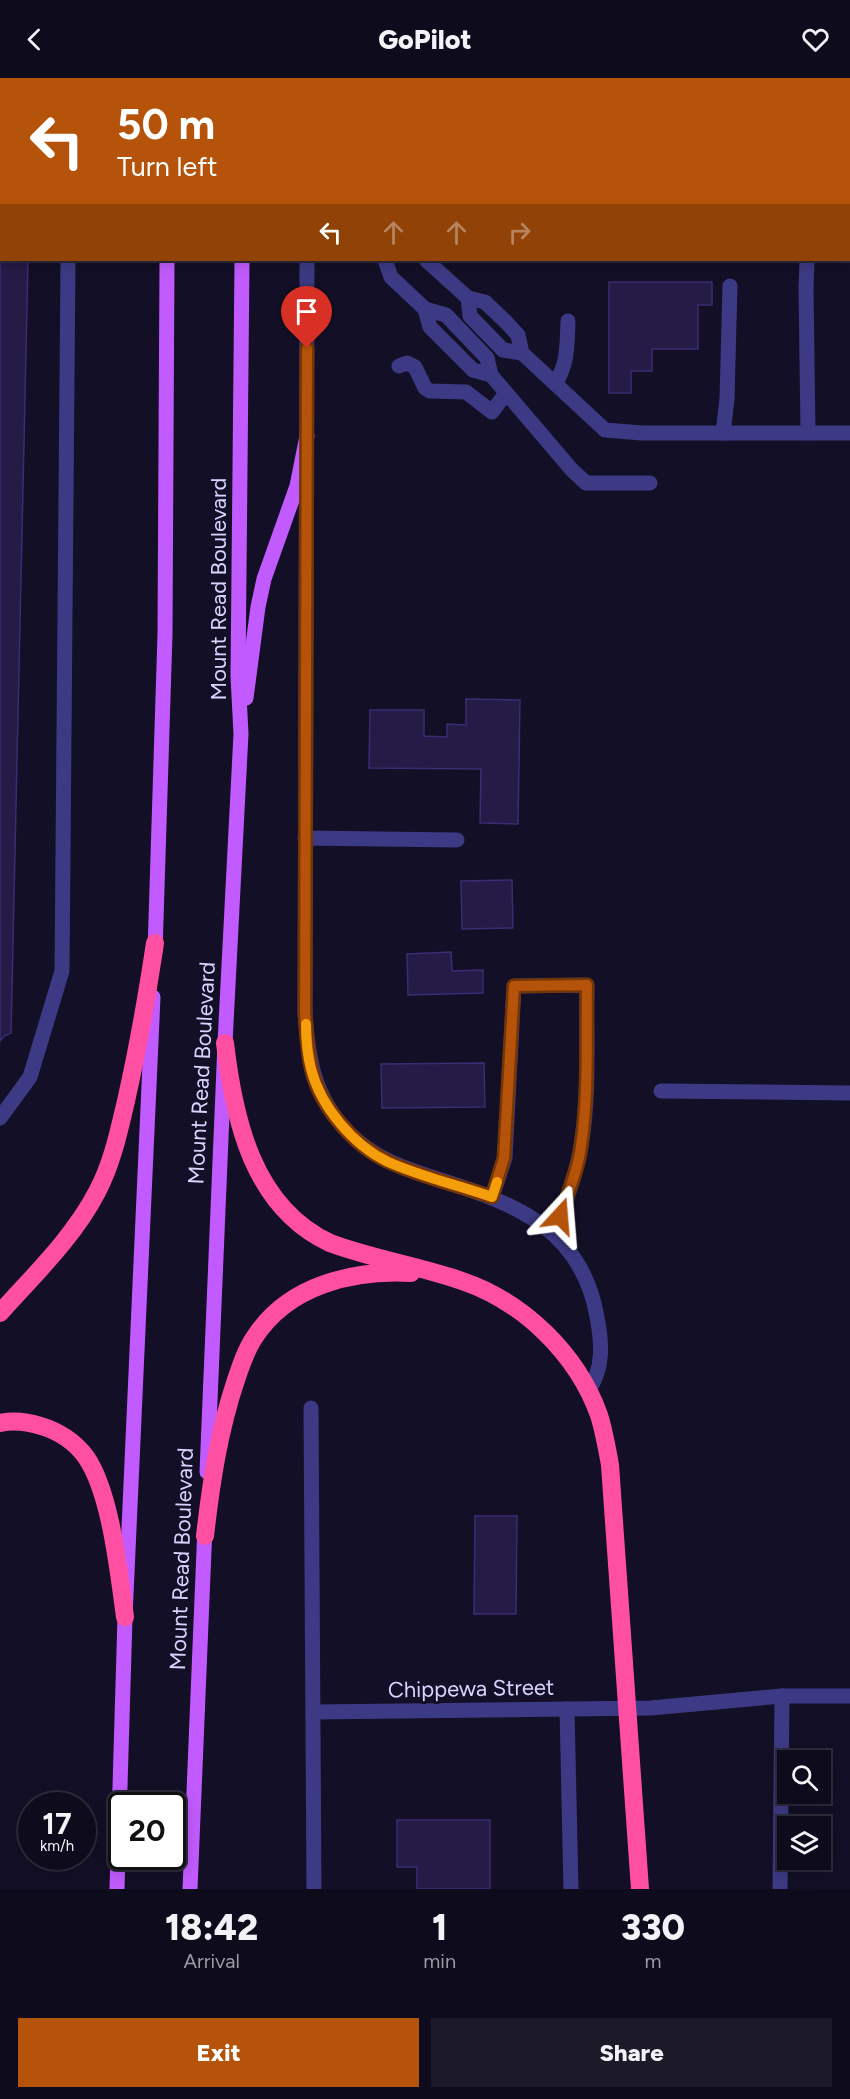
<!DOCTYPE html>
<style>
body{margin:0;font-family:Figtree,sans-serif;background:#1c1929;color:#f1f3f6;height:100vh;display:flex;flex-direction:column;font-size:22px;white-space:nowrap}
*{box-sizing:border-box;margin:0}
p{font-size:20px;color:#9b9ba3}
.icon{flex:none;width:33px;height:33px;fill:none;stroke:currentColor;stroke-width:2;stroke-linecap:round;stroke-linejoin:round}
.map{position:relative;height:1811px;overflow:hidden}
.details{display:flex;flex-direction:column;background:#0e0b1c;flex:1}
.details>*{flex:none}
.top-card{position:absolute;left:0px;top:0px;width:850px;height:183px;box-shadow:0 3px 15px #0003,0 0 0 2px #2e2b3b;background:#b45309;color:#fff;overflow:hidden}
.fabs{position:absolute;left:777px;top:1672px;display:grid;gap:12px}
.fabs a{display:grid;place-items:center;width:54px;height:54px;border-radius:0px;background:#0e0b1c;box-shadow:0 3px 15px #0003,0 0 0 2px #2e2b3b;font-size:30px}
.speed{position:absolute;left:18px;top:1714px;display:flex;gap:12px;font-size:30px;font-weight:700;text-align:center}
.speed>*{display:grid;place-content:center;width:78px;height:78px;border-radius:50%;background:#0e0b1c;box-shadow:0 3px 15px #0003,0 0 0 2px #2e2b3b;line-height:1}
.speed small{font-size:15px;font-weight:400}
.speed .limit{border:3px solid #111;border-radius:9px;background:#fff;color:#111}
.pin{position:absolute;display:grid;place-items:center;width:51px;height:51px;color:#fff;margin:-62px -26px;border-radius:50% 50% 50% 0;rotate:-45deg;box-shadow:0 0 6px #0007}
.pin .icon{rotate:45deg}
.me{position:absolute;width:66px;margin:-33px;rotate:19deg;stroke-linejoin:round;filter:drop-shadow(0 0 4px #0008)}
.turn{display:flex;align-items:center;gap:21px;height:126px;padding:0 18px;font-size:27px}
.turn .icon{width:78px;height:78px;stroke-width:2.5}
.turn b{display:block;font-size:42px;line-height:51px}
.lanes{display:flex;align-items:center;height:57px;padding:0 18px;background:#0003;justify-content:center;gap:30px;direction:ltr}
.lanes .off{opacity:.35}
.eta{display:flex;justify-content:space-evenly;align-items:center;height:102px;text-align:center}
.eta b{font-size:36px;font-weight:800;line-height:42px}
.button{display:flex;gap:12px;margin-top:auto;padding:12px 18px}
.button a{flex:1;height:69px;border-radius:0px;background:#b45309;color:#fff;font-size:24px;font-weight:800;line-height:69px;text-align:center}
.button a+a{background:#1c1929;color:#f1f3f6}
header{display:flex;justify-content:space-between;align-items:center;height:78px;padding:0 18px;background:#0e0b1c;font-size:27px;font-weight:800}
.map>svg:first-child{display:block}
</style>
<header><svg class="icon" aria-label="back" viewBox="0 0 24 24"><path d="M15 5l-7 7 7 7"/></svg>GoPilot<svg class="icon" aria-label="heart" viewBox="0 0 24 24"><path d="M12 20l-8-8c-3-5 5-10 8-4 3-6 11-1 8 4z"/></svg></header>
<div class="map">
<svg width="850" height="1811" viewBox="0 0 850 1811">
<rect width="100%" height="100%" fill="#130f26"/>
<g fill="#241b47" stroke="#3b2d73" stroke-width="1.5">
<polygon points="0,0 32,0 2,2 2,182 28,182 11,955 4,958 0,963"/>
<polygon points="443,0 646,0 647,2 443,2"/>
<polygon points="609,204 712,204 712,227 698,227 698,271 652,271 652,293 631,293 631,315 609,315"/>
<polygon points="466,621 520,622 518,746 480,745 481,691 369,690 370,632 424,632 424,658 447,659 447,646 466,647"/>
<polygon points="512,802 513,850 462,851 461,803"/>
<polygon points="451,874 452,893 483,892 483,915 408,917 407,876"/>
<polygon points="484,985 485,1029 382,1030 381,986"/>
<polygon points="475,1438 517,1438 516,1536 474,1536"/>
<polygon points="397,1742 490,1742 490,1811 417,1811 417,1789 397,1789"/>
</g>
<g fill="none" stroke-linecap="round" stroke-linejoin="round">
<polyline stroke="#2fb8b0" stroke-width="4" stroke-dasharray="3 4.5" stroke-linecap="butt" points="355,2 355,0"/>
<g stroke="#3d3a85" stroke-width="15">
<polyline points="306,0 306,2"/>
<polyline points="739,0 739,2"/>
<polyline points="808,0 808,2"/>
<polyline points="70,2 70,0"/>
<polyline points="389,2 389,0"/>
<path d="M307,182L305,934C308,981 314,1019 348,1054C375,1082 409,1092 444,1103C519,1127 582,1153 597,1239C602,1265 604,1291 588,1313"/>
<polyline points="385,182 391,199 425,231 446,237 487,280 491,297 473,292 430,249 425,231"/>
<polyline points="426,182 468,220"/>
<polyline points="807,182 806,210 808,355"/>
<polyline points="522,275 518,257 506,244 485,224 468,220 470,238 503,272 522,275 605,352 642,355 850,355"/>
<polyline points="399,288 407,285 415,289 425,310 430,313 466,314 492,334 506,315"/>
<polyline points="491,297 572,392 586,405 650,405"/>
<path d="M555,306C568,286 567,267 568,243"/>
<polyline points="723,355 727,321 730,208"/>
<polyline points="305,760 457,762"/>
<polyline points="661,1013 850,1015"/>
<polyline points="0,1040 30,999 62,893 68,182"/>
<path d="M492,1119L505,1080L514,908L587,907C586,960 590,1016 581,1068C576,1098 564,1128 554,1156"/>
<polyline points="311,1330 314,1811"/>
<polyline points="567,1631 571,1811"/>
<polyline points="314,1634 651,1630 782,1618 850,1618"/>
<polyline points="780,1811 782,1618"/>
</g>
<g stroke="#c25bff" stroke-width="15">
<polyline points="167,2 168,0"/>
<polyline points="243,2 243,0"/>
<polyline points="246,620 258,529 264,501 297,408 307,358"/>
<polyline points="155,874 165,556 167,182"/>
<polyline points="207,1394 225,965 241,656 238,598 242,182"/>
<polyline points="117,1811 125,1539 153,919"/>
<polyline points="190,1811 205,1448"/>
</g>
<g stroke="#ff4fa3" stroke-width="18">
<path d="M225,965C234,1042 253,1129 330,1165C373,1181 419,1188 462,1203C524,1224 577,1276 599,1337C604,1353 607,1370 610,1387L640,1811"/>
<path d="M0,1235C34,1197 73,1160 97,1114C112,1086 119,1053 126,1023C138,970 147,918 155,865"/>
<path d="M0,1345C13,1342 28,1344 41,1348C58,1353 75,1364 86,1379C111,1415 119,1496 125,1539"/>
<path d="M205,1458C211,1405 219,1352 236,1302C241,1287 246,1272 254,1260C288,1207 352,1192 411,1195"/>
</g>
</g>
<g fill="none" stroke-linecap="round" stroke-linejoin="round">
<g stroke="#753606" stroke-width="15">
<path id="route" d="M307,270L305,934C306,952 307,971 311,989C319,1027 352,1066 387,1083C420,1099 458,1107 492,1119L504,1080L514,908L587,907C586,960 589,1015 581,1068C578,1092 568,1115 560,1138"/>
</g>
<use href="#route" stroke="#b45309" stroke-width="10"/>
<path stroke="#f59e0b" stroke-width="10" d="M306,946C306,961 307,976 311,991C321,1029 353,1067 388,1084C422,1099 458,1107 492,1119L497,1104"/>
</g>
<g text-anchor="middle" stroke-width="6" stroke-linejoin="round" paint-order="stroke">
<g font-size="22" fill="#d9d4ff" stroke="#130f26">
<text transform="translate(218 511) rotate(-90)" y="8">Mount Read Boulevard</text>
<text transform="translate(201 995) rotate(-87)" y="8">Mount Read Boulevard</text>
<text transform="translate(181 1481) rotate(-88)" y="8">Mount Read Boulevard</text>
<text transform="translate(471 1610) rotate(-1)" y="8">Chippewa Street</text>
</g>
</g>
</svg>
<div class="fabs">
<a><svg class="icon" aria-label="search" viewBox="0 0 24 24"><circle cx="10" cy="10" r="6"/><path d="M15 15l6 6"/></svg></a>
<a><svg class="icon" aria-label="layers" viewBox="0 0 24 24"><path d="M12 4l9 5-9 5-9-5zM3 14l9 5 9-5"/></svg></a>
</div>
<div class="speed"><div>17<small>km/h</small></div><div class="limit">20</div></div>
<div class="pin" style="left:307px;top:270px;background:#d93025"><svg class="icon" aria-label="arrive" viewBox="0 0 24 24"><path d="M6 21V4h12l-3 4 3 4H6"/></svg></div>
<svg class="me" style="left:560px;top:1138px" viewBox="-20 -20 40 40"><path d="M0-17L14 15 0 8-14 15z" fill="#b45309" stroke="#fff" stroke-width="4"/></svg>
<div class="top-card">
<div class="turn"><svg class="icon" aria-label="left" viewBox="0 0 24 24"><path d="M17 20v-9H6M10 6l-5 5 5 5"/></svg><div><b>50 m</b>Turn left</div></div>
<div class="lanes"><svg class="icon" aria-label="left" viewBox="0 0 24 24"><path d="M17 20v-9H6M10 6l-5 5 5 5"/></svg><svg class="icon off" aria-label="ahead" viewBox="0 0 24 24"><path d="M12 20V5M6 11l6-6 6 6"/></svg><svg class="icon off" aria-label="ahead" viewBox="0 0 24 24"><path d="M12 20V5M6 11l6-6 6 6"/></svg><svg class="icon off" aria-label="right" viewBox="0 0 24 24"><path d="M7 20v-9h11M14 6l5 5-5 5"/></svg></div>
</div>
</div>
<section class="details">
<div class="eta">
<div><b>18:42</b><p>Arrival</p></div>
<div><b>1</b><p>min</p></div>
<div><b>330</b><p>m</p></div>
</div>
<div class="button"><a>Exit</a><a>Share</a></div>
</section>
